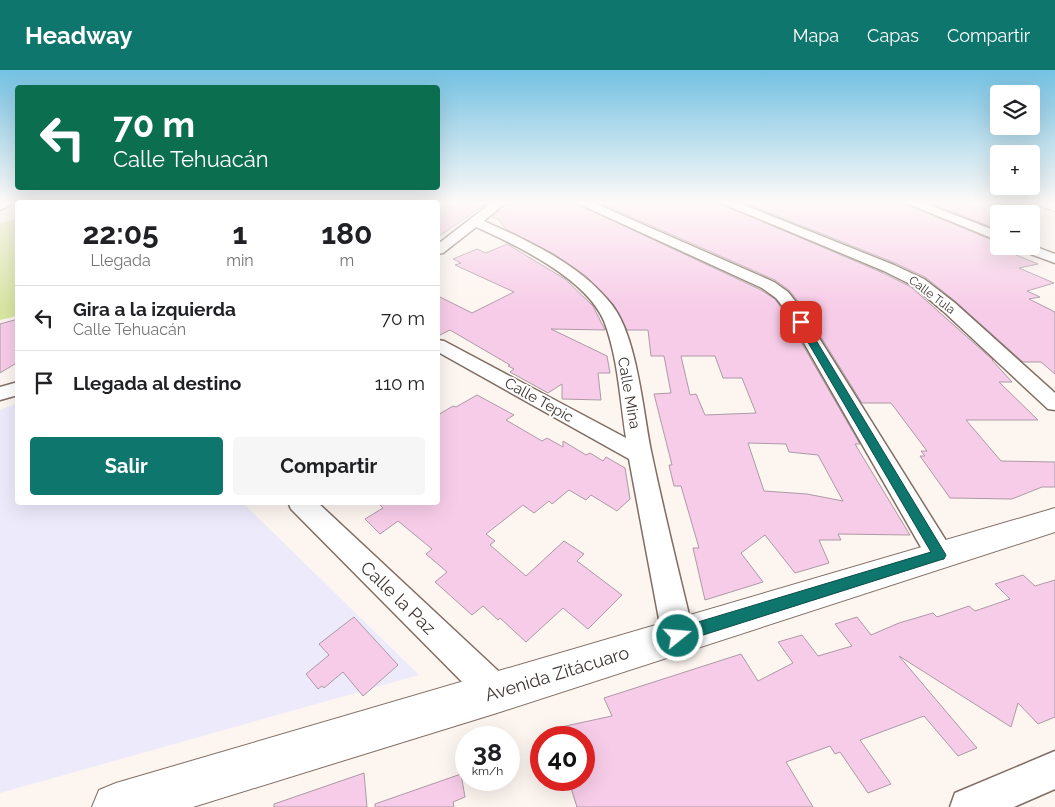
<!DOCTYPE html>
<html lang="es">
<meta charset="utf-8">
<style>
body{margin:0;font-family:Raleway,sans-serif;background:#f6f6f6;color:#202124;height:100vh;display:flex;flex-direction:column;font-size:19px;white-space:nowrap}
*{box-sizing:border-box;margin:0}
p{font-size:16px;color:#757577}
.icon{flex:none;width:28px;height:28px;fill:none;stroke:currentColor;stroke-width:2;stroke-linecap:round;stroke-linejoin:round}
.map{position:relative;flex:1;overflow:hidden}
.sheet{position:absolute;left:15px;top:130px;width:425px;height:305px;display:flex;flex-direction:column;background:#fff;border-radius:5px;box-shadow:0 5px 20px #0002}
.sheet>*{flex:none}
.hud{position:absolute;left:15px;top:15px;width:425px;height:105px;border-radius:5px;box-shadow:0 5px 20px #0002;background:#0b6e4f;color:#fff;overflow:hidden}
.fabs{position:absolute;left:990px;top:15px;display:grid;gap:10px}
.fabs a{display:grid;place-items:center;width:50px;height:50px;border-radius:5px;background:#fff;box-shadow:0 5px 20px #0002;font-size:25px}
.speed{position:absolute;left:455px;top:656px;display:flex;gap:10px;font-size:25px;font-weight:700;text-align:center}
.speed>*{display:grid;place-content:center;width:65px;height:65px;border-radius:50%;background:#fff;box-shadow:0 5px 20px #0002;line-height:1}
.speed small{font-size:12px;font-weight:400}
.speed .limit{border:8px solid #d22;background:#fff;color:#111}
.pin{position:absolute;display:grid;place-items:center;width:42px;height:42px;color:#fff;margin:-21px;border-radius:10px;box-shadow:0 2px 8px #0006}
.me{position:absolute;width:55px;margin:-28px;rotate:73deg;stroke-linejoin:round;filter:drop-shadow(0 0 4px #0008)}
.turn{display:flex;align-items:center;gap:18px;height:105px;padding:0 15px;font-size:22px}
.turn .icon{width:65px;height:65px;stroke-width:2.5}
.turn b{display:block;font-size:35px;line-height:42px}
.eta{display:flex;justify-content:space-evenly;align-items:center;height:85px;text-align:center}
.eta b{font-size:30px;font-weight:700;line-height:35px}
.action{display:flex;gap:10px;margin-top:auto;padding:10px 15px}
.action a{flex:1;height:58px;border-radius:5px;background:#0f766e;color:#fff;font-size:20px;font-weight:700;line-height:58px;text-align:center}
.action a+a{background:#f6f6f6;color:#202124}
ul{padding:0;list-style:none}
li{display:flex;align-items:center;gap:15px;height:65px;padding:0 15px;border-top:1px solid #e0e0e0}
li div{flex:1}
li b{display:block;font-size:19px}
li em{font-style:normal}
header{display:flex;align-items:center;gap:30px;box-sizing:border-box;height:70px;padding:0 25px;background:#0f766e;color:#fff}
header strong{font-size:24px}
nav{display:flex;gap:28px;margin-inline-start:auto;font-size:18px}
.map>svg:first-child{display:block}
</style>
<header>
<strong>Headway</strong>
<nav><a>Mapa</a><a>Capas</a><a>Compartir</a></nav>
</header>
<div class="map">
<svg width="1055" height="737" viewBox="0 0 1055 737">
<rect width="100%" height="100%" fill="#fdf5f0"/>
<polygon fill="#fceae1" points="997,133 1036,133 1055,140 1055,154 1031,146 1031,144 1026,144"/>
<polygon fill="#edeafc" points="17,333 18,432 243,433 419,605 0,723 0,340"/>
<polygon fill="#d9e6a3" points="17,149 17,246 0,250 0,153"/>
<g fill="#f7cce8" stroke="#ac9aa6" fill-rule="evenodd">
<polygon points="447,133 487,133 438,167 438,140"/>
<path d="M507,133H575L761,220L775,229L782,239L860,374H855L910,465L838,464L841,470H819L829,493L795,503L765,465L741,483L763,512L705,530L693,478H699L681,416H674L669,395H672L654,324L671,323L664,286H651L648,260H627L613,234L586,206L554,184L506,159L498,149L492,147ZM681,286H715L723,308H742L756,343L705,345L696,324L690,325ZM748,373L786,374L789,382L818,385L843,431L807,424L764,421Z"/>
<polygon points="600,133 719,133 883,203 911,217 993,290 992,290 1012,312 999,312 1038,350 966,350 1001,391 1055,392 1055,417 1042,417 1012,429 950,428 920,386 925,386 921,381 927,381 891,333 862,333 801,235 789,220 775,210"/>
<polygon points="745,133 904,133 999,173 999,176 1013,176 1016,181 1023,183 1016,185 1038,194 1019,198 1054,213 1027,221 1040,227 1029,229 1055,242 1055,304 1041,292 1023,292 956,232 925,207 895,193"/>
<polygon points="930,133 980,133 980,137 999,144 999,160"/>
<polygon points="507,174 565,209 593,236 605,260 551,259 607,286 610,303 598,303 601,330 562,329 562,314 548,323 510,302 514,299 508,296 510,295 450,260 438,266 438,226 472,243 514,222 455,195 461,193 453,189 477,179 486,183"/>
<polygon points="18,249 18,292 0,303 0,254"/>
<polygon points="477,325 514,345 506,350 542,371 547,368 563,377 563,371 586,385 590,383 603,391 606,387 625,398 630,429 617,441 591,425 586,430 569,420 552,434 549,431 534,443 523,435 486,464 495,471 490,475 526,506 564,471 584,484 577,491 622,525 588,559 563,538 526,572 500,548 498,550 483,536 472,545 435,512 447,502 426,484 432,479 398,451 380,464 365,449 383,438 377,432 438,432 438,345 453,336 456,337"/>
<polygon points="1023,505 1035,516 1055,510 1055,647 1038,654 1018,633 1011,657 899,586 977,678 958,686 924,646 860,670 891,714 868,723 840,682 835,684 830,676 786,692 813,737 577,737 570,715 584,710 584,668 548,668 547,660 612,646 604,628 741,584 758,611 793,593 778,572 802,565 818,586 852,576 835,554 857,547 871,565 899,553 933,543 937,547 969,536 975,541 1010,529 995,514"/>
<polygon points="354,547 398,595 363,626 343,602 324,618 322,616 318,619 306,604 329,585 319,574"/>
<polygon points="364,703 367,737 274,737 274,734"/>
<polygon points="461,704 465,727 453,732 454,737 375,737 375,734"/>
</g>
<g fill="none" stroke-linecap="round" stroke-linejoin="round">
<g stroke="#806d63" stroke-width="3">
<g id="minor">
<polygon points="0,133 15,133 0,140"/>
<path d="M491,133H505L484,151C530,172 580,194 612,235C637,267 643,341 651,381C664,442 679,504 694,565L689,575L678,579L667,575L662,565L629,389L438,282V270L444,271L626,368C620,329 618,287 604,251C586,208 516,175 476,157L443,183L438,184V174Z"/>
<polygon points="577,133 594,133 774,212 788,222 799,236 950,477 954,485 950,493 940,496 930,493 784,238 776,228 762,218"/>
<polygon points="721,133 739,133 894,195 924,209 955,233 1055,323 1055,340 1048,339 943,241 912,215 884,201"/>
<polygon points="906,133 924,133 999,162 999,171"/>
<polygon points="1031,175 1055,184 1055,193 1017,179 1015,176 1031,176"/>
<polygon points="18,312 18,325 0,330 0,317"/>
<polygon points="288,432 317,432 509,611 514,623 509,635 497,640 485,635 291,439"/>
<polygon points="1055,681 1055,719 1014,737 950,737 955,723"/>
</g>
</g>
<g stroke="#806d63" stroke-width="2">
<polygon id="tertiary" points="1055,438 1055,462 497,643 193,737 92,737 99,720 116,713"/>
</g>
<g stroke="#806d63" stroke-width="2">
<polygon id="secondary" points="1036,133 1055,133 1055,141 1038,136"/>
</g>
<use href="#minor" fill="#fff" fill-rule="evenodd"/>
<use href="#tertiary" fill="#fff" fill-rule="evenodd"/>
<use href="#secondary" fill="#fff" fill-rule="evenodd"/>
</g>
<linearGradient id="sky" x2="0" y2="1"><stop stop-color="#74c1e2"/><stop offset="0.56" stop-color="#fefaf8"/><stop offset="1" stop-color="#fefaf8" stop-opacity="0"/></linearGradient>
<rect width="1055" height="237" fill="url(#sky)"/>
<polygon fill="#0f766e" stroke="#0a4d48" points="798,250 805,252 946,485 944,489 940,490 678,573 672,571 670,566 672,560 678,558 931,482 796,252"/>
<g text-anchor="middle" stroke-width="4" stroke-linejoin="round" paint-order="stroke">
<g font-size="12" fill="#3e3632" stroke="#fff">
<text transform="translate(932 225) rotate(37)" y="4">Calle Tula</text>
</g>
<g font-size="15" fill="#3e3632" stroke="#fff">
<text transform="translate(629 323) rotate(80)" y="5">Calle Mina</text>
<text transform="translate(539 330) rotate(29)" y="5">Calle Tepic</text>
</g>
<g font-size="18" fill="#3e3632" stroke="#fff">
<text transform="translate(398 528) rotate(44)" y="6">Calle la Paz</text>
<text transform="translate(557 604) rotate(-17)" y="6">Avenida Zitácuaro</text>
</g>
</g>
</svg>
<div class="fabs">
<a><svg class="icon" aria-label="layers" viewBox="0 0 24 24"><path d="M12 4l9 5-9 5-9-5zM3 14l9 5 9-5"/></svg></a>
<a>+</a>
<a>−</a>
</div>
<div class="speed"><div>38<small>km/h</small></div><div class="limit">40</div></div>
<div class="pin" style="left:801px;top:252px;background:#d93025"><svg class="icon" aria-label="arrive" viewBox="0 0 24 24"><path d="M6 21V4h12l-3 4 3 4H6"/></svg></div>
<svg class="me" style="left:678px;top:566px" viewBox="-20 -20 40 40"><circle r="17" fill="#0f766e" stroke="#fff" stroke-width="3"/><path d="M0-11L8 9 0 5-8 9z" fill="#fff"/></svg>
<div class="hud">
<div class="turn"><svg class="icon" aria-label="left" viewBox="0 0 24 24"><path d="M17 20v-9H6M10 6l-5 5 5 5"/></svg><div><b>70 m</b>Calle Tehuacán</div></div>
</div>
<section class="sheet">
<div class="eta">
<div><b>22:05</b><p>Llegada</p></div>
<div><b>1</b><p>min</p></div>
<div><b>180</b><p>m</p></div>
</div>
<ul>
<li><svg class="icon" aria-label="left" viewBox="0 0 24 24"><path d="M17 20v-9H6M10 6l-5 5 5 5"/></svg><div><b>Gira a la izquierda</b><p>Calle Tehuacán</p></div><em>70 m</em></li>
<li><svg class="icon" aria-label="arrive" viewBox="0 0 24 24"><path d="M6 21V4h12l-3 4 3 4H6"/></svg><div><b>Llegada al destino</b></div><em>110 m</em></li>
</ul>
<div class="action"><a>Salir</a><a>Compartir</a></div>
</section>
</div>
